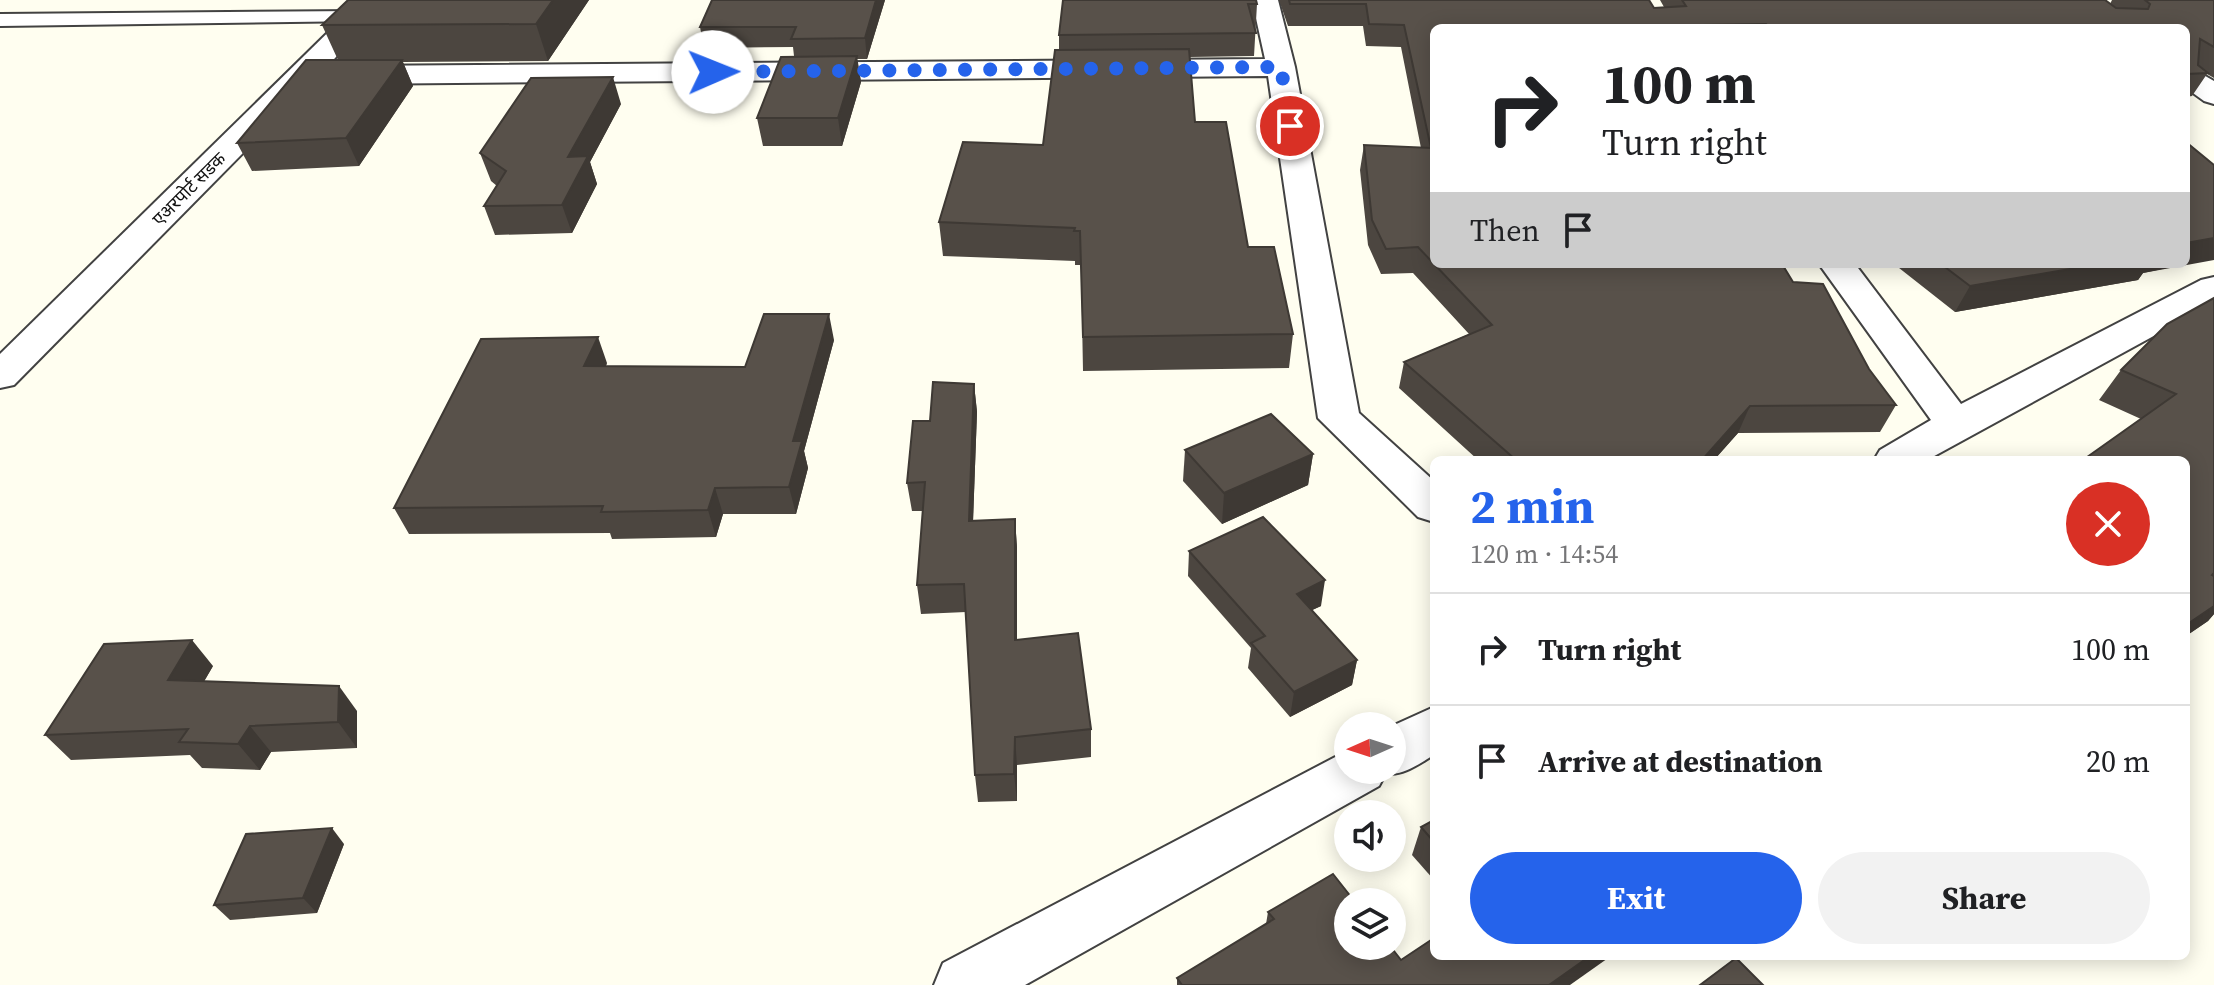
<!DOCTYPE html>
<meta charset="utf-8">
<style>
body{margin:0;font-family:"Source Serif 4","Noto Sans Devanagari",serif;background:#f2f2f2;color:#202124;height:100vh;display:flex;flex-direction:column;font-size:30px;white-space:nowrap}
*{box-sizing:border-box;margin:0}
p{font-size:26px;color:#757577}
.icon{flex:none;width:44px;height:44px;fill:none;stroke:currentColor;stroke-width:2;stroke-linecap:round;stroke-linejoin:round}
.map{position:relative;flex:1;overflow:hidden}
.panel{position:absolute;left:1430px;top:456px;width:760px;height:504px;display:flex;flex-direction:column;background:#fff;border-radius:12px;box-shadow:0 4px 20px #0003}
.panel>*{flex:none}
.banner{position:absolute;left:1430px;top:24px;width:760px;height:244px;border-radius:12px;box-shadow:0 4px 20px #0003;background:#fff;color:#202124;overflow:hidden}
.needle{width:52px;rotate:267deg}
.controls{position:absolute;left:1334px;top:712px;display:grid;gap:16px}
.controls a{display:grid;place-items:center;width:72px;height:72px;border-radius:50%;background:#fff;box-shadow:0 4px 20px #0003;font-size:40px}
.pin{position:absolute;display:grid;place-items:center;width:68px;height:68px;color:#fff;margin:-34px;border:4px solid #fff;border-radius:50%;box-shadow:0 2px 8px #0007}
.me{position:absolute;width:88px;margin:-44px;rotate:89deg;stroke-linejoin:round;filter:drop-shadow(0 0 6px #0008)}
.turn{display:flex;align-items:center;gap:28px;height:168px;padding:0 40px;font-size:36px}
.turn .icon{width:104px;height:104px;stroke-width:2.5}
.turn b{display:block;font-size:56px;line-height:68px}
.then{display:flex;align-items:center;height:76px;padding:0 40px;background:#0003;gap:16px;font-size:30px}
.round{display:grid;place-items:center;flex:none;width:84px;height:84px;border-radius:42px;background:#f2f2f2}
.overview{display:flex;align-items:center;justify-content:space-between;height:136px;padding:0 40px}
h1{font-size:48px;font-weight:700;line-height:60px;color:#2563eb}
.button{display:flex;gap:16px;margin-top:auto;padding:16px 40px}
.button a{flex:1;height:92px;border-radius:48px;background:#2563eb;color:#fff;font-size:32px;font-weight:700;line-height:92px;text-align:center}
.button a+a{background:#f2f2f2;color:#202124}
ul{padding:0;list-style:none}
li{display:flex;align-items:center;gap:24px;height:112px;padding:0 40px;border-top:2px solid #e0e0e0}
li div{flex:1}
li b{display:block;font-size:30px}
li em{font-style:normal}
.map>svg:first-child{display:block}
</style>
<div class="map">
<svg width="2214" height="985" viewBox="0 0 2214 985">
<rect width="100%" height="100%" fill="#fffef0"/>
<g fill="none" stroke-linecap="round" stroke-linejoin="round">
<g stroke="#424242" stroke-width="4">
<polygon id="lane" points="358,11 368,17 365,21 0,26 0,14"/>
</g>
<g stroke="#424242" stroke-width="4">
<g id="street">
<polygon points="361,0 388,0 314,81 14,385 0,388 0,354"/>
<polygon points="1252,0 1278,0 1295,67 1359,413 1434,481 1434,522 1418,517 1318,418 1268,76 347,84 337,81 333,75 337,69 347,66 1265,59"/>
<polygon points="2186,65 2214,81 2214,104 2204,101 2186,88"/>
<polygon points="1819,264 1855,264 1961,404 2201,280 2214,277 2214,303 1927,460 1874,460 1880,450 1931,420"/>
<path d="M1434,707V755C1420,763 1402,777 1386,773L1379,786L1025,985H934L943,963L1341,754L1348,751V770H1392V726Z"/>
</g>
</g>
<use href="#lane" fill="#fff" fill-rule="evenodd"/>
<use href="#street" fill="#fff" fill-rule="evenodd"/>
</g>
<g fill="#4c4640">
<polygon points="348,0 589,0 548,61 403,62 413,86 359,166 252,171 237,143 338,60 322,25"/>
<polygon points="885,0 867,59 857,59 861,82 842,146 763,146 757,118 794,56 793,47 704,48 700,27"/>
<polygon points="1063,0 1257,4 1254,56 1190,57 1195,122 1248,247 1293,334 1289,368 1083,371 1081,265 1075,265 1075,261 943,256 939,222 1043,145 1059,50 1059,35"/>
<polygon points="1279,0 1649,0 1654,8 1664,7 1660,0 2105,0 2110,4 2112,0 2214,0 2214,78 2207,74 2192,96 2186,97 2186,28 1434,28 1793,282 1869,369 1896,405 1880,432 1738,433 1714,460 1478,460 1399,388 1404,362 1469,334 1413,273 1381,274 1368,245 1360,170 1364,145 1421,148 1401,47 1366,46 1363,26 1288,26"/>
<polygon points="621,104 590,162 597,184 572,233 495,235 484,206 497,186 491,181 480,153"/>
<polygon points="1894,264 2186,264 2143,273 2138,280 1955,312"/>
<polygon points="2214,298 2214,614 2208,621 2186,636 2186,460 2141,419 2099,400 2121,370"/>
<polygon points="834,340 804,451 808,468 796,514 723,514 716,537 612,539 610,533 409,534 394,508 607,363 606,366 745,367"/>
<polygon points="974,384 977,412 973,521 1015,519 1017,548 1017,639 1091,729 1091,757 1017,765 1017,801 978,802 975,775 966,612 921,614 917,585 923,511 912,511 907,483 930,421"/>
<polygon points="1185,450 1313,454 1308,485 1222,524 1183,481"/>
<polygon points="1189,551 1321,606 1312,610 1357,660 1352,685 1290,717 1248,668 1251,648 1188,576"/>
<polygon points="213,666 204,681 357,711 357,748 271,752 260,770 202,768 190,755 71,760 45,735"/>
<polygon points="1434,820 1434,880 1412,855 1421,827"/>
<polygon points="344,844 317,913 230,920 214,905"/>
<polygon points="1268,912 1401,960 1570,985 1177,985 1177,978 1266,924"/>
</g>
<g fill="#3e3934">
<polygon points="553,0 589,0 548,61 536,24"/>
<polygon points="876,0 885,0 867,59 865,38"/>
<polygon points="857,56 861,82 842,146 838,118"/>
<polygon points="402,60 413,86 359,166 346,138"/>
<polygon points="613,77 621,104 590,162 597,184 572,233 562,205 568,157"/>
<polygon points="2214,238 2214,260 2143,273 2138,280 1955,312 1970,286 2099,264 2186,264 2186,243"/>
<polygon points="829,314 834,340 804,451 808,468 796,514 789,487 793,441"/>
<polygon points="598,337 607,363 594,392 584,366"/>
<polygon points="974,384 977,412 972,549 969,521"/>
<polygon points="1750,406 1738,433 1714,460 1702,460"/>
<polygon points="1313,454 1308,485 1222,524 1224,493"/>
<polygon points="715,488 723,514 716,537 708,510"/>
<polygon points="1015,519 1017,548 1017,668 1015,640"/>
<polygon points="1325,580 1321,606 1293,619 1297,594"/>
<polygon points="2214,606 2214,614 2208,621 2186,636 2186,625"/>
<polygon points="192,640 213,666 190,706 168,680"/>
<polygon points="1357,660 1352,685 1290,717 1294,692"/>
<polygon points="339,686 357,711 357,748 338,722"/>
<polygon points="250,726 271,752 260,770 238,744"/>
<polygon points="1015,737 1017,765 1017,801 1014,774"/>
<polygon points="332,828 344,844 317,913 303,898"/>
<polygon points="1590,956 1611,956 1570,985 1549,985"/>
</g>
<g fill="#58514a" stroke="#3e3934" stroke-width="2">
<polygon points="348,0 553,0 536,24 322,25"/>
<polygon points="712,0 876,0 865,38 791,39 796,27 700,27"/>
<polygon points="1063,0 1256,0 1257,4 1248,4 1256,33 1059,35"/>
<polygon points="1289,0 1649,0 1654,8 1686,6 1682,0 2105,0 2116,8 2148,9 2150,4 2145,0 2214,0 2214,47 2200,39 2198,65 2208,73 2186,74 2186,28 1770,28 1766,24 1642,26 1644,28 1434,28 1434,264 1418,247 1386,249 1372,220 1364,145 1431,148 1404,25 1369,24 1366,4 1290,4"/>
<polygon points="1189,49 1195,122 1226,122 1248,247 1274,247 1293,334 1083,337 1080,231 1074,231 1075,228 939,222 963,142 1043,145 1055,50"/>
<polygon points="857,56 838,118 757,118 781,57"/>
<polygon points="306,60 402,60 346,138 237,143"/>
<polygon points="613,77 568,157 588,156 562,205 484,206 506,171 480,153 531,78"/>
<polygon points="2186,142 2214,165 2214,238 2186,243"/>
<polygon points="1434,264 1782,264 1793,282 1823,284 1869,369 1896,405 1750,406 1702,460 1516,460 1404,362 1492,325"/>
<polygon points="1941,264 2099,264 1970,286"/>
<polygon points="2214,298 2214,573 2212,575 2214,576 2214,606 2186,625 2186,460 2083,460 2176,394 2121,370 2167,324"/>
<polygon points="764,314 829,314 793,441 802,441 789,487 715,488 708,510 601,512 603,506 394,508 481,339 598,337 584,366 745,367"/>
<polygon points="933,382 974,384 969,521 1015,519 1015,640 1078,633 1091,729 1015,737 1014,774 975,775 964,584 917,585 925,482 907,483 913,421 930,421"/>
<polygon points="1271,414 1313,454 1224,493 1185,450"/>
<polygon points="1263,517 1325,580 1297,594 1357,660 1294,692 1251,643 1265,636 1189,551"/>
<polygon points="192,640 168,680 339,686 338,722 250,726 238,744 179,742 188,729 45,735 104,644"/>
<polygon points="1434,820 1434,842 1421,827"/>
<polygon points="332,828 303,898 214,905 246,834"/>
<polygon points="1333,874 1355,902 1348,902 1348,946 1390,946 1401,960 1434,938 1434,956 1590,956 1549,985 1182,985 1177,978 1274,919 1268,912"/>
<polygon points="1736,958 1763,985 1700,985"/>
</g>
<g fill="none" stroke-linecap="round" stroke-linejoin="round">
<polyline stroke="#2563eb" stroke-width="14" stroke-dasharray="0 25.2" points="713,72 1281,67 1290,126"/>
</g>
<g text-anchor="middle" stroke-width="8" stroke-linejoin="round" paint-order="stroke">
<g font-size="18" fill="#0f0f0f" stroke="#fff">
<text transform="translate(189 189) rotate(-45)" y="6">एअरपोर्ट सडक</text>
</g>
</g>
</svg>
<div class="controls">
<a><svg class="needle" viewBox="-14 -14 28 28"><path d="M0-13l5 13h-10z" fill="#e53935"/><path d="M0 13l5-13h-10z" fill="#757577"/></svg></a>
<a><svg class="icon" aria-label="sound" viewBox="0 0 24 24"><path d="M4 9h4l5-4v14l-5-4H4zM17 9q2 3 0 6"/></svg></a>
<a><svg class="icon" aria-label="layers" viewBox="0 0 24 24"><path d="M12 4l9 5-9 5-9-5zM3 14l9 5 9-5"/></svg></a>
</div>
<div class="pin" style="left:1290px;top:126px;background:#d93025"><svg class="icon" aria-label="arrive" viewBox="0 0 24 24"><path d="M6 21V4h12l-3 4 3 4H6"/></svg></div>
<svg class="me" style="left:713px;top:72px" viewBox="-20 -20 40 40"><circle r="19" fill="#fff"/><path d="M0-13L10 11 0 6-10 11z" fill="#2563eb"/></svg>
<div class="banner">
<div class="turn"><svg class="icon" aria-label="right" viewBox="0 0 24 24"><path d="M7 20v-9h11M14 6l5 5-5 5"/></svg><div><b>100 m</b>Turn right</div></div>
<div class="then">Then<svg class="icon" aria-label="arrive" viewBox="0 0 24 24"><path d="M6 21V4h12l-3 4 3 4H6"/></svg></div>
</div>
<section class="panel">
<div class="overview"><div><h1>2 min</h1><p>120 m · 14:54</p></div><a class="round" style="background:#d93025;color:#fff"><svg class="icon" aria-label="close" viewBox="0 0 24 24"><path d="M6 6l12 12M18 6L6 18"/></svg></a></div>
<ul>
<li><svg class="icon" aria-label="right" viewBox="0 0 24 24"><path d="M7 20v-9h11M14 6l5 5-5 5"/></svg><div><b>Turn right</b></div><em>100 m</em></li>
<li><svg class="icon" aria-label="arrive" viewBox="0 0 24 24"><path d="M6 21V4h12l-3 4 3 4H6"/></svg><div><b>Arrive at destination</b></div><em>20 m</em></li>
</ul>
<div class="button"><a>Exit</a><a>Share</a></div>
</section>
</div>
